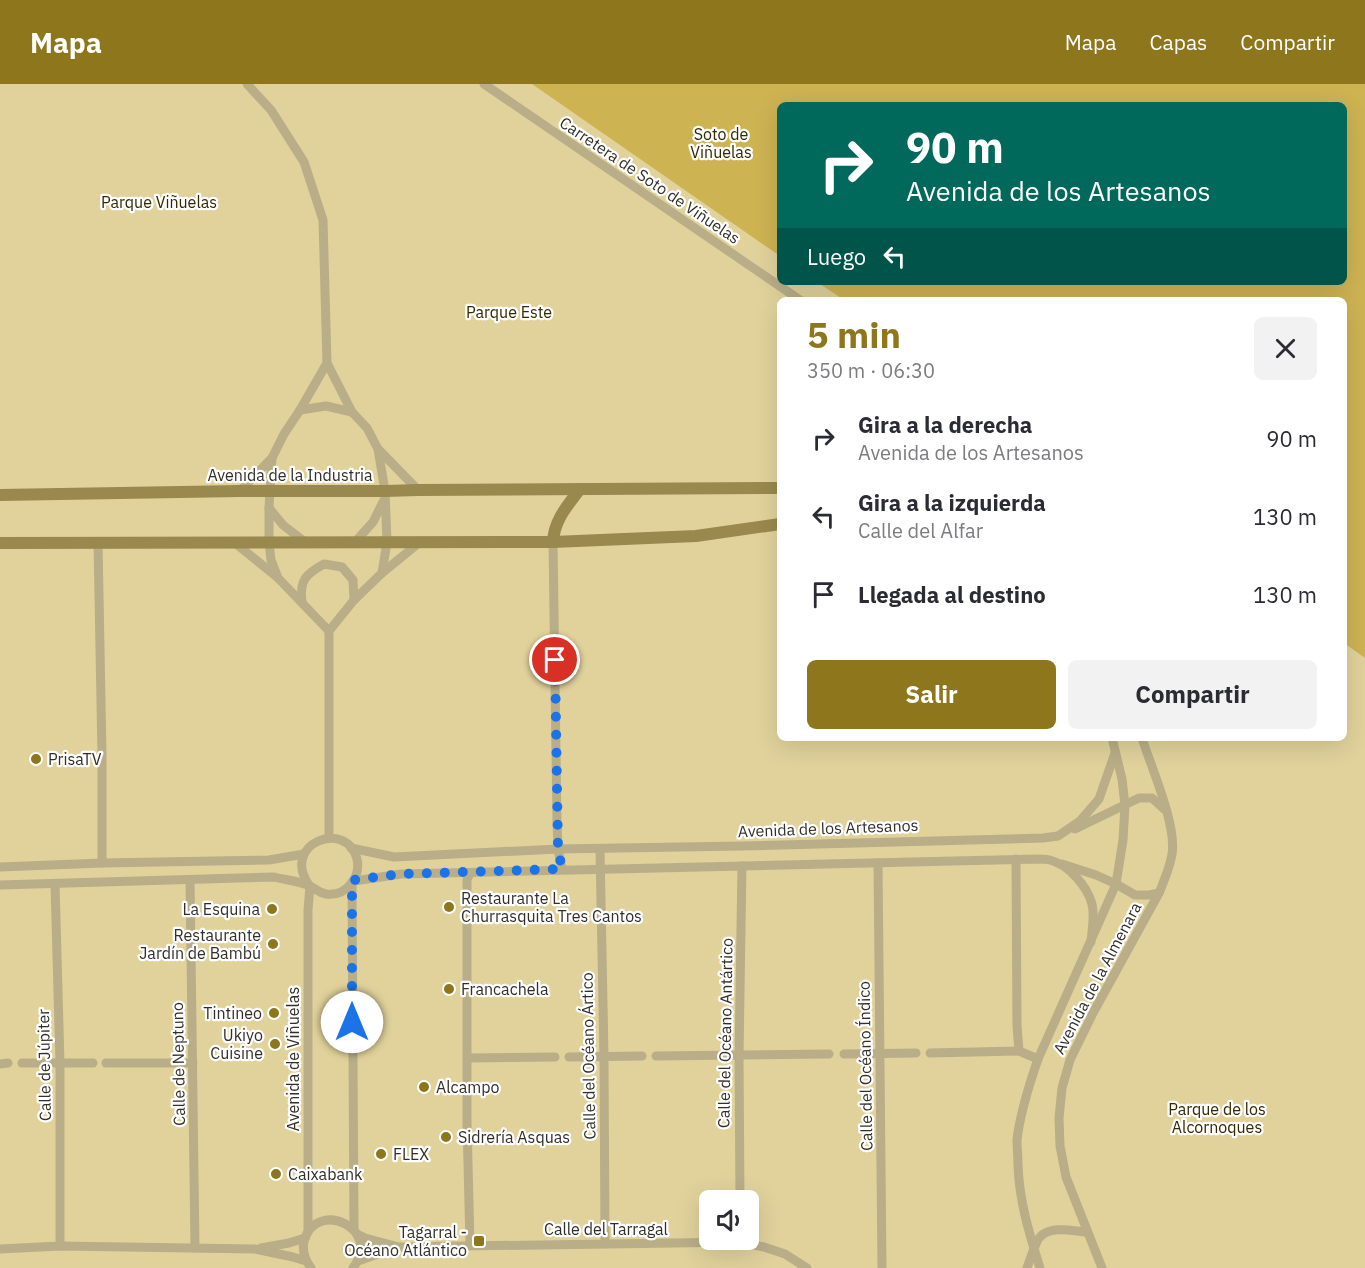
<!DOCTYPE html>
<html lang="es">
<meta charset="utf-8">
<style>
body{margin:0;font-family:"IBM Plex Sans",sans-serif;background:#f2f2f3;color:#2b2b33;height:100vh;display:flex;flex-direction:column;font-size:22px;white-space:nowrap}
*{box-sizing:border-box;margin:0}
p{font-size:20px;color:#7c7c81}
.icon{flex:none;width:33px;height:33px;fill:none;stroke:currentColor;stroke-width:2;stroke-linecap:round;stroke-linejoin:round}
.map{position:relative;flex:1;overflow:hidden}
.side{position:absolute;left:777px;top:213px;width:570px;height:444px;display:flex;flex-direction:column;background:#fff;border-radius:9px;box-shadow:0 6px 24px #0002}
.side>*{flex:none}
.hud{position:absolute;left:777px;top:18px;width:570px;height:183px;border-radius:9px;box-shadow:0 6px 24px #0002;background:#00695c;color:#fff;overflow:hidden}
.fabs{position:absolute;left:699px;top:1106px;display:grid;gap:12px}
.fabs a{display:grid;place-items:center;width:60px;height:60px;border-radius:9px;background:#fff;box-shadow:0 6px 24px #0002;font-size:30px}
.pin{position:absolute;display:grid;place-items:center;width:51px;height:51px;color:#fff;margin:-26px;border:3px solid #fff;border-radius:50%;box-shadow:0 2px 6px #0007}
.me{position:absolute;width:66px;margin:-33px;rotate:0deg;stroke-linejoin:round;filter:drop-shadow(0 0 4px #0008)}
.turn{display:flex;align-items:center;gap:21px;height:126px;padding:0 30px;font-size:27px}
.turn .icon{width:78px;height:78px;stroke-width:2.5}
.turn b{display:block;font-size:42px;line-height:51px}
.then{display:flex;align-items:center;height:57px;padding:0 30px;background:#0003;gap:12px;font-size:22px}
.round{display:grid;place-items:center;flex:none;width:63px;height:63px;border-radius:9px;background:#f2f2f3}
.overview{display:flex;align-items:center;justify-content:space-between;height:102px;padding:0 30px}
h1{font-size:36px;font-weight:700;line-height:45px;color:#8d761b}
.button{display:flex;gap:12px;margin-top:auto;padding:12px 30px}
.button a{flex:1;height:69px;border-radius:9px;background:#8d761b;color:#fff;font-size:24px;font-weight:700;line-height:69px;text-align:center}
.button a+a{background:#f2f2f3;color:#2b2b33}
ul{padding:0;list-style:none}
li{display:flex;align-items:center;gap:18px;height:78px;padding:0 30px}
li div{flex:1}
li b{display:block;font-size:22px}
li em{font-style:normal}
header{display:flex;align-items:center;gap:36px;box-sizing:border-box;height:84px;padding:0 30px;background:#8d761b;color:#fff}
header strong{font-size:28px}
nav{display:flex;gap:33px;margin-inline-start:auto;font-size:21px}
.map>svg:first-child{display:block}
</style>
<header>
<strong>Mapa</strong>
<nav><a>Mapa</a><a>Capas</a><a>Compartir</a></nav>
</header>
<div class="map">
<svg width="1365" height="1184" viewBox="0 0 1365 1184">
<rect width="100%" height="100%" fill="#fffae9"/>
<path fill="#e1d29c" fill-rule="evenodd" d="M0,0H1365V1184H0ZM780,21H1344V198H780ZM780,216H1344V654H780ZM710,1116H748V1155H710Z"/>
<polygon fill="#ceb353" points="532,0 1365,0 1365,574 1344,559 1344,216 844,216 817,198 1344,198 1344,21 780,21 780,172"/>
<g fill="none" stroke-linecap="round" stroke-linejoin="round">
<g stroke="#b9ae88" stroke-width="9">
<polyline points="247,0 271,26 304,78 323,136 327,279 352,328 367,344 378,365 385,407 387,458 382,489 354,516 329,547"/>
<polyline points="484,0 800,216"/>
<polyline points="327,279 300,326 284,350 272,374 269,424 269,459 271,476 278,494 329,547"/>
<polyline points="300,326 326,322 352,328"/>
<polyline points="378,365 418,406"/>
<polyline points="240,407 272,374"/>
<polyline points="269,424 283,441 305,458"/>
<polyline points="355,458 373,438 384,416"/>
<polyline points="553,458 557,737 558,765 562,785"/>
<polyline points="98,459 102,671 102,779"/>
<polyline points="235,459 277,493"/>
<polyline points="382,489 420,458"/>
<path d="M302,518C299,496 306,490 324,480L342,483L353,496L354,516"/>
<polyline points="329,547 329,754"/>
<polyline points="1075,745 1139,714 1152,714 1164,725"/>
<polyline points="351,764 394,773 558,765 742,762 1043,754 1058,752 1080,737 1099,715 1115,669"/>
<polyline points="600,765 604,972 605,1159"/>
<polyline points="1016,775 1017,942 1019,967"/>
<polyline points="878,779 882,1184"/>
<polyline points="1062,780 1096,791 1116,800 1135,811 1149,811 1159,809"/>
<polyline points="0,783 102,779 269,776 304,770"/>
<polyline points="190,796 195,1164"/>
<path d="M354,797L401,790L1036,775C1041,775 1046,775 1050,776C1069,781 1087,802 1092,820C1095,833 1092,845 1091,858"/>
<polyline points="352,798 354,1145"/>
<polyline points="55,800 60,979 60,1162"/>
<path d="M0,801L274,793C285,796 300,797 310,802C316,805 319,809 326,810C346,813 361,793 357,775C346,734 280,760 309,801"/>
<polyline points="930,969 1019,967 1038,975"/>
<polyline points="844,970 916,969"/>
<polyline points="656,972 829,970"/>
<polyline points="569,973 642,972"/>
<polyline points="468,974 555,973"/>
<polyline points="22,979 93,979"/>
<polyline points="106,979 193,979"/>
<polyline points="0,980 8,979"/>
<polyline points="740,1116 739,971 742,782"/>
<polyline points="308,1148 308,826 310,802"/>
<polyline points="357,1150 365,1154 399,1163 740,1158 764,1163 785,1170 807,1184"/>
<polyline points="470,1161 467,1038 467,796 470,789"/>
<polyline points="261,1164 289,1159 305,1154"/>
<polyline points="0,1165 60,1162 255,1165 293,1173 306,1177"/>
<polyline points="358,1177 398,1163"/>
<path d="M311,1184C305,1176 302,1167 304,1157C316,1114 383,1144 353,1184"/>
<path d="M1027,1184C1029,1178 1037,1155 1040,1153C1051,1141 1072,1147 1086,1148"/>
<path d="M1040,1184C1029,1149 1019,1116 1018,1080C1018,1072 1017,1064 1017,1056C1020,1029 1029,1001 1038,975L1116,800L1123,756L1125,721L1122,695L1112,654"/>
<path d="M1102,1184L1066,1093L1060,1062L1059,1034L1062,1004L1070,976L1093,929L1159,809C1164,797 1170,783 1172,770C1177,741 1151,683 1142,654"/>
</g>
<g stroke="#9a894e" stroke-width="12">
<polyline points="0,411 240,407 385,407 418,406 780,404"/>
<path d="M553,458C554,436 568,421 580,405"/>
<polyline points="0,459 553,458 696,452 780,440"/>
</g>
</g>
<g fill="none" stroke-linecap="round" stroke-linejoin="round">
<polyline stroke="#1a73e8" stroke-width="10" stroke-dasharray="0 18" points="352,938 352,798 354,796 401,790 562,785 558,765 555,576"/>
</g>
<g fill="#8d761b" stroke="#fff" stroke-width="2">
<circle cx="36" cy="675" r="6"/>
<circle cx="449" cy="823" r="6"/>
<circle cx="272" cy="825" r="6"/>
<circle cx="273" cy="860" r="6"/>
<circle cx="449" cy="905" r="6"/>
<circle cx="274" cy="929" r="6"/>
<circle cx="275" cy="960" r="6"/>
<circle cx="424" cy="1003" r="6"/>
<circle cx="446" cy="1053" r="6"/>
<circle cx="381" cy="1070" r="6"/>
<circle cx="276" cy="1090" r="6"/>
<rect x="473" y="1151" width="12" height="12" rx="3"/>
</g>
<g text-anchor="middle" stroke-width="4.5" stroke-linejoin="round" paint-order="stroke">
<g font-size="16" fill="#342900" stroke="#fff">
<text x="721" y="56">Soto de<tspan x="721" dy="18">Viñuelas</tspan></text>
<text x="159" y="124">Parque Viñuelas</text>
<text x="509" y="234">Parque Este</text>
<text x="1217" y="1031">Parque de los<tspan x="1217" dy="18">Alcornoques</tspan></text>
</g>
<g font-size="16" fill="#312f28" stroke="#fff">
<text transform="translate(650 96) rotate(34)" y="6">Carretera de Soto de Viñuelas</text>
<text x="290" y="397">Avenida de la Industria</text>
<text transform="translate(828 744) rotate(-2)" y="6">Avenida de los Artesanos</text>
<text transform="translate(1097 894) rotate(-62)" y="6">Avenida de la Almenara</text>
<text transform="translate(725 949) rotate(-89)" y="6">Calle del Océano Antártico</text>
<text transform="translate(588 972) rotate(-91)" y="6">Calle del Océano Ártico</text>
<text transform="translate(293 975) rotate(-90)" y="6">Avenida de Viñuelas</text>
<text transform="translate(178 980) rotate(-91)" y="6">Calle de Neptuno</text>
<text transform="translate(44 981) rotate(-91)" y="6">Calle de Júpiter</text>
<text transform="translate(865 982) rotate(-91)" y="6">Calle del Océano Índico</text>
<text x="606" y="1151">Calle del Tarragal</text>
</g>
<g font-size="16" fill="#312f28" stroke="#fff" text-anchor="start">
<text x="48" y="681">PrisaTV</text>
<text x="461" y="820">Restaurante La<tspan x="461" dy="18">Churrasquita Tres Cantos</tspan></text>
<text x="260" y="831" text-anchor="end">La Esquina</text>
<text x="261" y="857" text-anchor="end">Restaurante<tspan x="261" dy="18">Jardín de Bambú</tspan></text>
<text x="461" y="911">Francachela</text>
<text x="262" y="935" text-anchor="end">Tintineo</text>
<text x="263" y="957" text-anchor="end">Ukiyo<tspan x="263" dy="18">Cuisine</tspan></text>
<text x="436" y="1009">Alcampo</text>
<text x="458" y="1059">Sidrería Asquas</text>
<text x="393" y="1076">FLEX</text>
<text x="288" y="1096">Caixabank</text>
<text x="467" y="1154" text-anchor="end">Tagarral -<tspan x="467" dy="18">Océano Atlántico</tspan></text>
</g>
</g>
</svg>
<div class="fabs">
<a><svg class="icon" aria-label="sound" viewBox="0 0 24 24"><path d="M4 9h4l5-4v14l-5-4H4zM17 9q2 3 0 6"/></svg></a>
</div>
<div class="pin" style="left:555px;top:576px;background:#d93025"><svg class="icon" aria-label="arrive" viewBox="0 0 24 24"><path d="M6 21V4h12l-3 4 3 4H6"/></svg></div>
<svg class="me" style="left:352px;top:938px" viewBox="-20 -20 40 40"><circle r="19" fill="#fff"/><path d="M0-13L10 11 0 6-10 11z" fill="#1a73e8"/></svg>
<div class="hud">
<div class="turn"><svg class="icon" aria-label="right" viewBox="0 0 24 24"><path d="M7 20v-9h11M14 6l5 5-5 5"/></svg><div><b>90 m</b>Avenida de los Artesanos</div></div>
<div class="then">Luego<svg class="icon" aria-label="left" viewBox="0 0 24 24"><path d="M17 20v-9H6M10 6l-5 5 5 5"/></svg></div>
</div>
<section class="side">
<div class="overview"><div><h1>5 min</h1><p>350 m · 06:30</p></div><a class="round"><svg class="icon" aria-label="close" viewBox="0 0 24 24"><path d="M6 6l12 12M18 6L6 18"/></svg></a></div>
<ul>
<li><svg class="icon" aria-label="right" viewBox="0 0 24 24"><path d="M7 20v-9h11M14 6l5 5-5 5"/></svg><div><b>Gira a la derecha</b><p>Avenida de los Artesanos</p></div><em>90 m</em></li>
<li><svg class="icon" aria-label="left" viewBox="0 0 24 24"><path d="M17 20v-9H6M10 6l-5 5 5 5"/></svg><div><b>Gira a la izquierda</b><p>Calle del Alfar</p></div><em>130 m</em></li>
<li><svg class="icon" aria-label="arrive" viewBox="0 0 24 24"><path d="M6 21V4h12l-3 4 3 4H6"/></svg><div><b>Llegada al destino</b></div><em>130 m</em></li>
</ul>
<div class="button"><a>Salir</a><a>Compartir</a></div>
</section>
</div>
